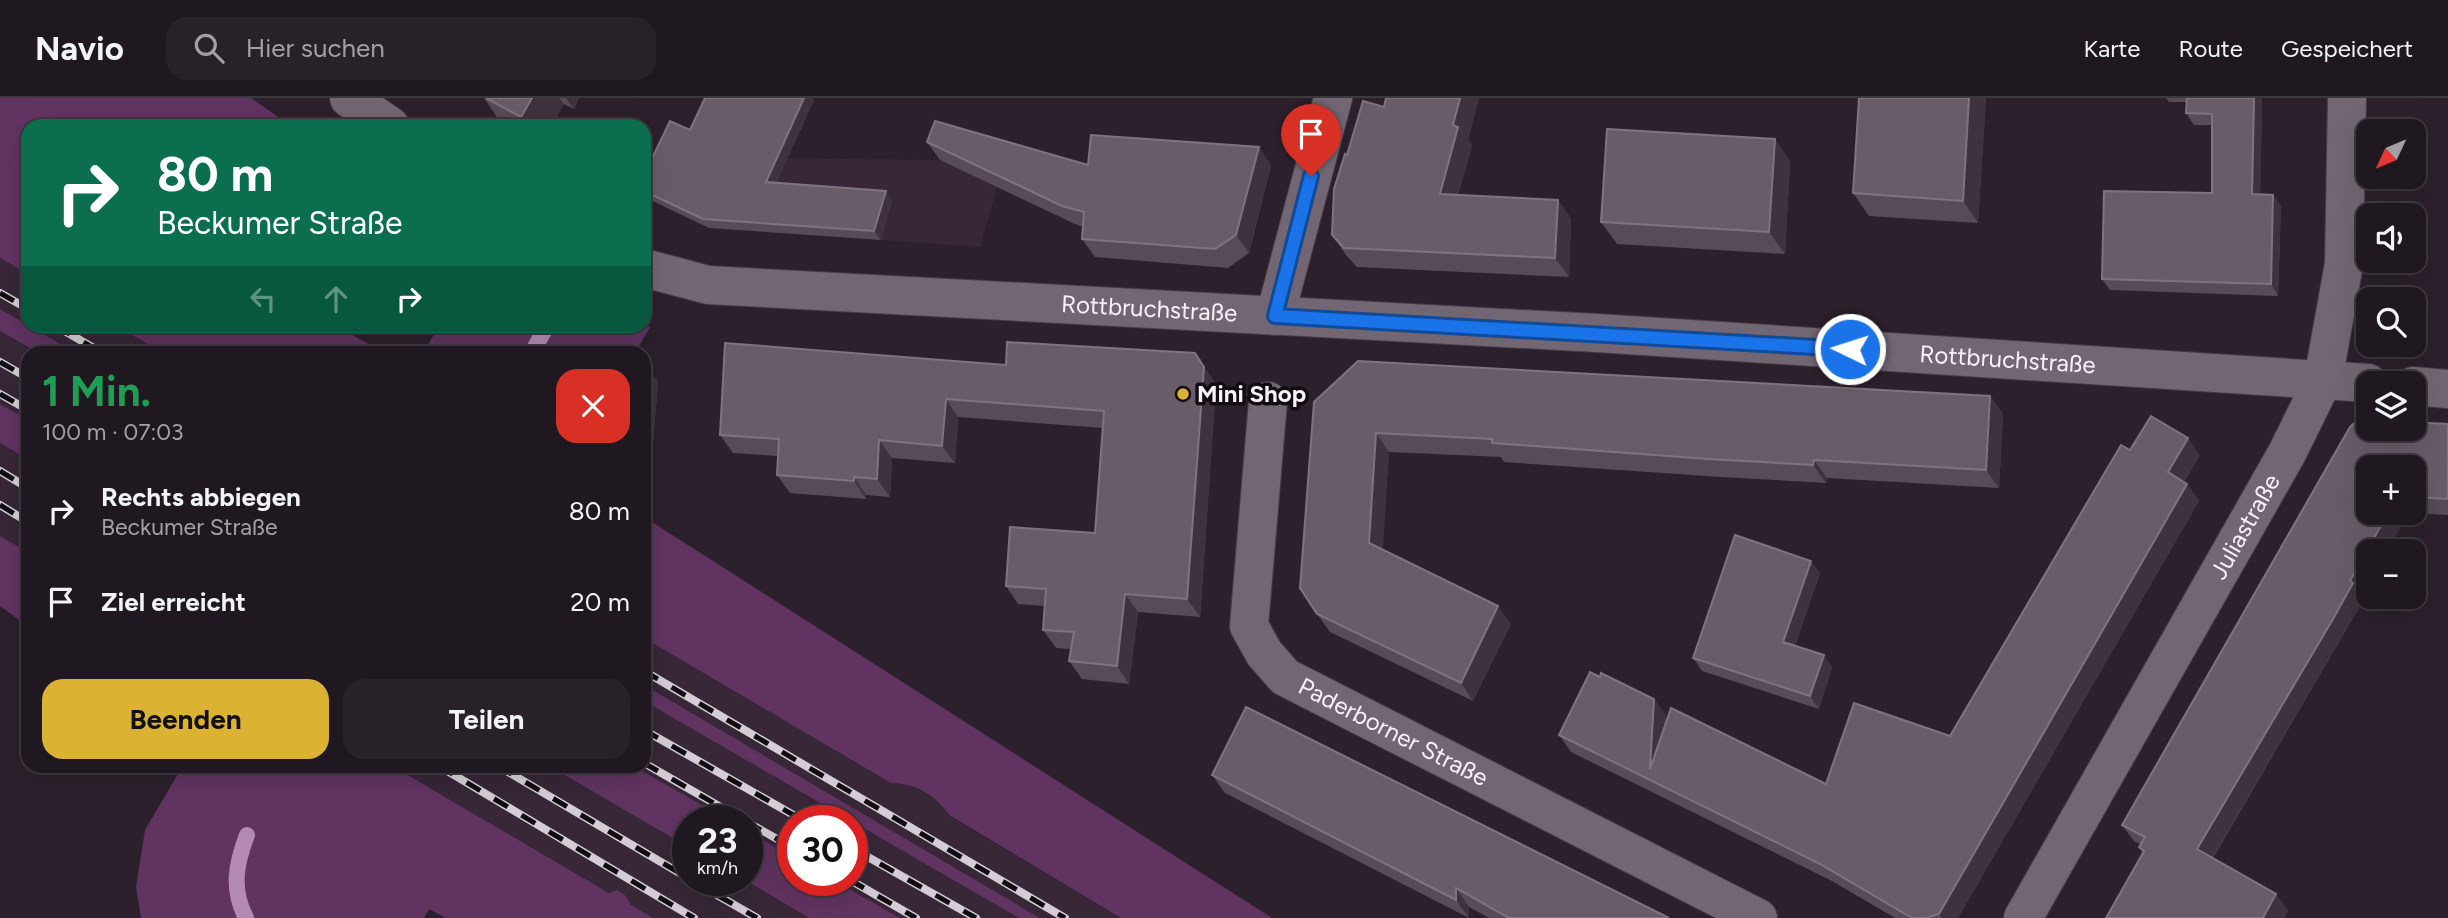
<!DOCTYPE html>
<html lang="de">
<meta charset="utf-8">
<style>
body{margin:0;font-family:Figtree,sans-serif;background:#282129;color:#f1f3f6;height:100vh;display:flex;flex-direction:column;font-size:26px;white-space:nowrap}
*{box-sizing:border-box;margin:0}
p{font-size:23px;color:#a2a0a5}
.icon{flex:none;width:38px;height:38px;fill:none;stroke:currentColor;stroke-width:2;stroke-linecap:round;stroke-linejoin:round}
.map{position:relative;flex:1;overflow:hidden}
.drawer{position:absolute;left:21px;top:248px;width:630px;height:427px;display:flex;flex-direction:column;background:#201820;border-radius:21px;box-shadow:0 7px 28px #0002,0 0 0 2px #3d373e}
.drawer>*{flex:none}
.hud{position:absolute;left:21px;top:21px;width:630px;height:214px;border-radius:21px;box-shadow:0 7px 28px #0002,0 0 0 2px #3d373e;background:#0b6e4f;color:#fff;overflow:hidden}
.needle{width:46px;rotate:226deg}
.fabs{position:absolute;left:2356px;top:21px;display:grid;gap:14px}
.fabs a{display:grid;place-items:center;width:70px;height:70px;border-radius:14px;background:#201820;box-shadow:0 7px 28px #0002,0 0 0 2px #3d373e;font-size:35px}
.speed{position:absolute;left:672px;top:707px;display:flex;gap:14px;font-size:35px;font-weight:700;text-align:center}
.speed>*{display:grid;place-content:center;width:91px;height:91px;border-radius:50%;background:#201820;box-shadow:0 7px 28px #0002,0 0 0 2px #3d373e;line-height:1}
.speed small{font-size:18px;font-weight:400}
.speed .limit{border:10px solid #d22;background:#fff;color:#111}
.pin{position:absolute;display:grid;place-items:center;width:60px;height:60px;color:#fff;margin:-72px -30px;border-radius:50% 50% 50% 0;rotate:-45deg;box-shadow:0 0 7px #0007}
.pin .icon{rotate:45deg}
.me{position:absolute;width:77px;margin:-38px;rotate:274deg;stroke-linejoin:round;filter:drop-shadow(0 0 5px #0008)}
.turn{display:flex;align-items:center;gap:24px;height:147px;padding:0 21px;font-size:32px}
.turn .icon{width:91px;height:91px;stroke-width:2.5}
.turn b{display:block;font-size:49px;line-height:60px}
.lanes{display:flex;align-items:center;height:66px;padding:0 21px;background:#0003;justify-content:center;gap:35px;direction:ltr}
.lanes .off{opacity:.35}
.round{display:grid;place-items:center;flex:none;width:74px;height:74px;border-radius:21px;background:#282129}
.headline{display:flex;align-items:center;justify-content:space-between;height:119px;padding:0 21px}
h1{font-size:42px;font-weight:700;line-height:52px;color:#1e9e55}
.button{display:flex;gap:14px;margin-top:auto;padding:14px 21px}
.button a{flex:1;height:80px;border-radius:21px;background:#dcb233;color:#111;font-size:28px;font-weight:700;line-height:80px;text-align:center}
.button a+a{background:#282129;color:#f1f3f6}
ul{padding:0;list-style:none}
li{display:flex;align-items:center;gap:21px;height:91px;padding:0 21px}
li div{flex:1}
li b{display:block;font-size:26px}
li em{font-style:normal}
header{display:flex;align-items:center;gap:42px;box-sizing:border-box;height:98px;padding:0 35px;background:#201820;border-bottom:2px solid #3d373e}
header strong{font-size:33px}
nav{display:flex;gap:38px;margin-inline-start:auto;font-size:24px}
.search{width:490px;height:63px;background:#282129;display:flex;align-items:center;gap:18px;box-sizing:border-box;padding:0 24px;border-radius:21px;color:#a2a0a5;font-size:26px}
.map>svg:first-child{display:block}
</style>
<header>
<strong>Navio</strong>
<div class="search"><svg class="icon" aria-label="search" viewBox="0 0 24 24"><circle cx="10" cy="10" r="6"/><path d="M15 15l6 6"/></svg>Hier suchen</div>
<nav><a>Karte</a><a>Route</a><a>Gespeichert</a></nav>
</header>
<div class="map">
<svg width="2448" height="820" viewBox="0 0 2448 820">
<rect width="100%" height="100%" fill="#2b202b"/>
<g fill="#372737">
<polygon points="673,38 720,60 951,62 1001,77 980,149 757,133 692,122 644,99"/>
<polygon points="0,160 28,176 28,227 0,211"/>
<polygon points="28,228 116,228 164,255 76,255"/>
<polygon points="0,233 39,255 28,256 28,322 0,306"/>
<polygon points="0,345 28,361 28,454 0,438"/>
<polygon points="644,540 891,685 907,685 941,704 949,718 1121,820 1040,820 922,751 644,587"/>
<polygon points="644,603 852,723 793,723 793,759 747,733 747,723 730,723 635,669 644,668"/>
<polygon points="394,669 551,669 688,749 688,782 745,782 809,820 653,820 631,807 625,797 617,792 610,795"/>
<polygon points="852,723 1019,820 900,820 834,782 852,782"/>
</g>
<g fill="#613361">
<polygon points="0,0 251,0 291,28 28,28 28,176 0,160"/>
<polygon points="0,211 76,255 39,255 0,233"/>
<polygon points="116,228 336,228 385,255 164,255"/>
<polygon points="439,228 629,228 650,229 635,255 422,256"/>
<polygon points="0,306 28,322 28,361 0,345"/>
<path d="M644,419L1272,820H1121L949,717C937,698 915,685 891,685L644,540Z"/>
<polygon points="0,438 28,454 28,528 0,508"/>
<polygon points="644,587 1040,820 1019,820 644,603"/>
<polygon points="182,669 394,669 609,795 617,792 625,797 631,807 653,820 446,820 429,811 424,820 141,820 136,789 145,732"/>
<polygon points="551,669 635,669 730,723 688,723 688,749"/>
<polygon points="747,733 793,759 793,782 834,782 900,820 809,820 745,782 747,782"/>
</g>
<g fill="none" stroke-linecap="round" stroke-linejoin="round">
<g stroke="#b38ab3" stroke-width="16">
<polyline points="531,256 547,228"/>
<path d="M246,820C231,791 236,766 247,737"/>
</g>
<g stroke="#463d46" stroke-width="40">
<g id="minor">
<polyline points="349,0 390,28"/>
<path id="s1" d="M644,170L708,187L1597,235L2368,285"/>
<polyline points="1275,218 1333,0"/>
<polyline points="2413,288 2448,291"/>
<path id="s2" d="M1268,303L1249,528L1264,555L1285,579L1758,820"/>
<path id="s3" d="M2023,820L2287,355L2323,282L2344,166L2347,0"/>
</g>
</g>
<use href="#minor" stroke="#736673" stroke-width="38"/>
<g stroke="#d5cdd5" stroke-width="8">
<g id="rail">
<polyline points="0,195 28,211"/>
<polyline points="56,228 104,256"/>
<polyline points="0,264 28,280"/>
<polyline points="0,296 28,312"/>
<polyline points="0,373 28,390"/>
<polyline points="0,407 28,424"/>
<polyline points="644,573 1065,820"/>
<polyline points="644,632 804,723"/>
<polyline points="644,665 745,723"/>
<polyline points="439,668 694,820"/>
<polyline points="498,668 688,780"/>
<polyline points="747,724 793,750"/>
<polyline points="852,750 976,820"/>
<polyline points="691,782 757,820"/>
<polyline points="850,782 916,820"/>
</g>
</g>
<use href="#rail" stroke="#110c11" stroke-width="5" stroke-dasharray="16" stroke-linecap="butt"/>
</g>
<g fill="#564b56">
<polygon points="484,0 579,0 574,11 564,6 551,28 506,28 501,25"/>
<polygon points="1386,0 1479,0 1468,42 1472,48 1458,97 1558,102 1571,121 1569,179 1357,169 1346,157 1332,137 1347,57 1384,9"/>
<polygon points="1859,0 1986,0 1978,125 1869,118 1853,95"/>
<polygon points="2166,0 2262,0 2260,97 2281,108 2278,198 2110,192 2102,181 2212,95 2212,27 2194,27 2186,15 2187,4 2169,4"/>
<polygon points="814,2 776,85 892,102 881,142 709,130 644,99 644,77 690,32"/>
<polygon points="927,44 1088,67 1259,49 1271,68 1249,155 1228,170 1095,159 1082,141 1083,129 1075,126 940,62"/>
<polygon points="1790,63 1785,156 1617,146 1601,124"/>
<polygon points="644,266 646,267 658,284 652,356 644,352"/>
<polygon points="1006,267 1207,273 1216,287 1200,519 1138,514 1129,586 1082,581 1069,563 1071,551 1056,550 1043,532 1045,508 1018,506 1006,488 1095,435 1103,330 958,319 955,365 892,360 890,399 866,397 866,401 790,395 777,377 778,358 733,355 720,337"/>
<polygon points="1990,298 2003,316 1999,390 1827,380 1826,385 1721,379 1504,364 1501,359 1389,354 1382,451 1511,526 1473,603 1330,534 1317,516 1314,304"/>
<polygon points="2359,321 2368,321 2368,331 2413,331 2413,324 2448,326 2448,417 2413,415 2413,369 2368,369 2368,415 2409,415 2387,453 2368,453 2368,487 2362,497 2364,501 2213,760 2276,796 2288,813 2284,820 2106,820 2143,755 2139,749 2140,746 2134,743 2122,727 2350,329"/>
<polygon points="2200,357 2184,384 2187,386 2199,403 1958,820 1895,820 1832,783 1571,654 1559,637 1654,601 1666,618 1666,626 1826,686 1950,638"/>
<polygon points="1820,475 1795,548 1832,569 1819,611 1702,573 1693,560"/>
<polygon points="1212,677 1669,820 1489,820 1469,809 1469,820 1225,695"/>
</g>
<g fill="#3e323e">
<polygon points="532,0 559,0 564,6 551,28 528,28 521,19"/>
<polygon points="566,0 579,0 574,11"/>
<polygon points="804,0 813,0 814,2 772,93 766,84"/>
<polygon points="1460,0 1479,0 1468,42 1472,48 1453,115 1440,96 1453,27"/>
<polygon points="1969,0 1986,0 1978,125 1963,103"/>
<polygon points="2254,0 2262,0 2260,108 2252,96"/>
<polygon points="1775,41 1790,63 1785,156 1769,134"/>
<polygon points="1259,49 1271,68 1249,155 1236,137"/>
<polygon points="886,93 892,102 881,142 874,133"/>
<polygon points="2273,97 2281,108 2278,198 2271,186"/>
<polygon points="1558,102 1571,121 1569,179 1555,160"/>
<polygon points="1195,255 1216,287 1200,519 1187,501"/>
<polygon points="646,267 658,284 652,356 644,344 644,295"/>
<polygon points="1990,298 2003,316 1999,390 1986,372"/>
<polygon points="946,301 958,319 955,365 942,348"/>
<polygon points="1376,335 1389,354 1382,463 1369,445"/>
<polygon points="2188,340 2200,357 2180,391 2168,374"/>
<polygon points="879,342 892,360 890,399 877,381"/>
<polygon points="1814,362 1827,380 1826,385 1813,367"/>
<polygon points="854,379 866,397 866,401 854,383"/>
<polygon points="2187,386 2199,403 1958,820 1941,820 1939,816"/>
<polygon points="2388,415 2409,415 2387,453 2368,453 2368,487 2362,497 2364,501 2208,767 2197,751"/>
<polygon points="1811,463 1820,475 1792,556 1783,544"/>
<polygon points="1125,496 1138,514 1129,586 1117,568"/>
<polygon points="1498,508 1511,526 1473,603 1461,585"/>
<polygon points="1824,557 1832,569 1819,611 1810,598"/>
<polygon points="1654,601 1666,618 1662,688 1650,671"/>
<polygon points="1456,790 1469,809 1469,820 1456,802"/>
<polygon points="2276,796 2288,813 2284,820 2263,820"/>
</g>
<g fill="#685c68" stroke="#7e747e" stroke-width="2">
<polygon points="486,0 532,0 521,19"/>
<polygon points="705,0 804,0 766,84 886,93 874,133 703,121 644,93 644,77 670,23 690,32"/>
<polygon points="1386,0 1460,0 1453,27 1458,29 1440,96 1558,102 1555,160 1344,150 1332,137 1334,91 1345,56 1347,57 1363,3 1384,9"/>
<polygon points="1859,0 1969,0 1963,103 1853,95"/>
<polygon points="2187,0 2254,0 2252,96 2273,97 2271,186 2102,181 2104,93 2212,95 2212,16 2186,15"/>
<polygon points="935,23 1088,67 1091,37 1259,49 1236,137 1215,151 1082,141 1084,114 1062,108 927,44"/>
<polygon points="1607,31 1775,41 1769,134 1601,124"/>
<polygon points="1007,244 1195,255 1204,269 1187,501 1125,496 1117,568 1069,563 1074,534 1043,532 1046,491 1006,488 1010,429 1095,435 1104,313 946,301 942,348 879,342 877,381 854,379 854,383 777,377 779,341 720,337 725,245 1006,267"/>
<polygon points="617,251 626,256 614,256"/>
<polygon points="1358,263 1990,298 1986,372 1814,362 1813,367 1708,361 1492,345 1492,341 1376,335 1369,445 1498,508 1461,585 1317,516 1300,490 1314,304"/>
<polygon points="644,266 646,267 644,295"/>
<polygon points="2151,318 2188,340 2168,374 2187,386 1939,816 1926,820 1912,820 1820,766 1559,637 1590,574 1600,579 1601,575 1654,601 1650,671 1671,610 1826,686 1854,605 1950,638 2121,347 2130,352"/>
<polygon points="2359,321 2368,321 2368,331 2413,331 2413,324 2448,326 2448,401 2413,399 2413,369 2368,369 2368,415 2388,415 2350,483 2353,485 2333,521 2197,751 2276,796 2263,820 2106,820 2144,753 2139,749 2145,739 2122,727 2350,329"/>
<polygon points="1735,437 1811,463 1783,544 1824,557 1810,598 1693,560"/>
<polygon points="1246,609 1669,820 1509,820 1456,790 1456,802 1212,677"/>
</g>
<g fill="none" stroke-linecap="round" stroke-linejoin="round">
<g stroke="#114b97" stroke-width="18">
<polyline id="route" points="1311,78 1275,218 1850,251"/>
</g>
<use href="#route" stroke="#1a73e8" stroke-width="12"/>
</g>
<circle fill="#dcb233" stroke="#110c11" stroke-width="2.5" cx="1183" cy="296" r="7"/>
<g text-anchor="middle" stroke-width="7" stroke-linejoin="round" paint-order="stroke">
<g font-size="24" fill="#f8f1f8" stroke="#110c11">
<text dy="8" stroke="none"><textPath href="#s1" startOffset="508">Rottbruchstraße</textPath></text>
<text dy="8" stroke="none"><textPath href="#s1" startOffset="1368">Rottbruchstraße</textPath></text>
<text dy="8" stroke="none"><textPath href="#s3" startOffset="450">Juliastraße</textPath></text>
<text dy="8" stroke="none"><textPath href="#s2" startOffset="410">Paderborner Straße</textPath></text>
</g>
<g font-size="24" font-weight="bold" fill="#f8f1f8" stroke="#110c11" text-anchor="start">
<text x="1197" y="304">Mini Shop</text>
</g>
</g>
</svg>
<div class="fabs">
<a><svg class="needle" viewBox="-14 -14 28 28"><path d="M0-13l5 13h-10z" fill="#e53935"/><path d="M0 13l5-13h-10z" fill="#a2a0a5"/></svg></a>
<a><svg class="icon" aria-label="sound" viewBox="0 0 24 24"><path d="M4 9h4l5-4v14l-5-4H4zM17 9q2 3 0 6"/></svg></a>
<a><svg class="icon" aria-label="search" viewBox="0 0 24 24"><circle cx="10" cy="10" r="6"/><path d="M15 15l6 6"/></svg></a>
<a><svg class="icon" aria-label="layers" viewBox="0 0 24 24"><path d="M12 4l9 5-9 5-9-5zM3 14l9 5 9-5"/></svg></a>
<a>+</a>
<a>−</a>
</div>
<div class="speed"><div>23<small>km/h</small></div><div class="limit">30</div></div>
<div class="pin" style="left:1311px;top:78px;background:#d93025"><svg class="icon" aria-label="arrive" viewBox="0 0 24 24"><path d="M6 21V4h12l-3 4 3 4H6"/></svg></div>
<svg class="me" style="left:1850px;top:251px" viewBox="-20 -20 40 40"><circle r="17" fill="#1a73e8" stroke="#fff" stroke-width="3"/><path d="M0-11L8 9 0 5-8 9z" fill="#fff"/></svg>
<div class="hud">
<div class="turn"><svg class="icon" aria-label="right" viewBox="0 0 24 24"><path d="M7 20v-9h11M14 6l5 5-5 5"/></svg><div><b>80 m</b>Beckumer Straße</div></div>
<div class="lanes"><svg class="icon off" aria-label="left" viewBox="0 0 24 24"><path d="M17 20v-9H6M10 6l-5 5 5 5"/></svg><svg class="icon off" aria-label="ahead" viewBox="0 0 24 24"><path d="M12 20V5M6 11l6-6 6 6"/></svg><svg class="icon" aria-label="right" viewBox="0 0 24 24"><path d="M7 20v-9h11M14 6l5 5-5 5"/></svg></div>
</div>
<section class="drawer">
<div class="headline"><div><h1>1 Min.</h1><p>100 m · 07:03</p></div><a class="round" style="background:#d93025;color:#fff"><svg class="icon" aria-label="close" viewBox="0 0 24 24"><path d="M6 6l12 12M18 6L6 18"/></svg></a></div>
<ul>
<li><svg class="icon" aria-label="right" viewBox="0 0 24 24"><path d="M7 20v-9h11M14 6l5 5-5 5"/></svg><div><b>Rechts abbiegen</b><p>Beckumer Straße</p></div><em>80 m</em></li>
<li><svg class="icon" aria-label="arrive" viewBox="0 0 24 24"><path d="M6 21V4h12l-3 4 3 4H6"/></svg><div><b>Ziel erreicht</b></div><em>20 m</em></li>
</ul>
<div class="button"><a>Beenden</a><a>Teilen</a></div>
</section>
</div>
